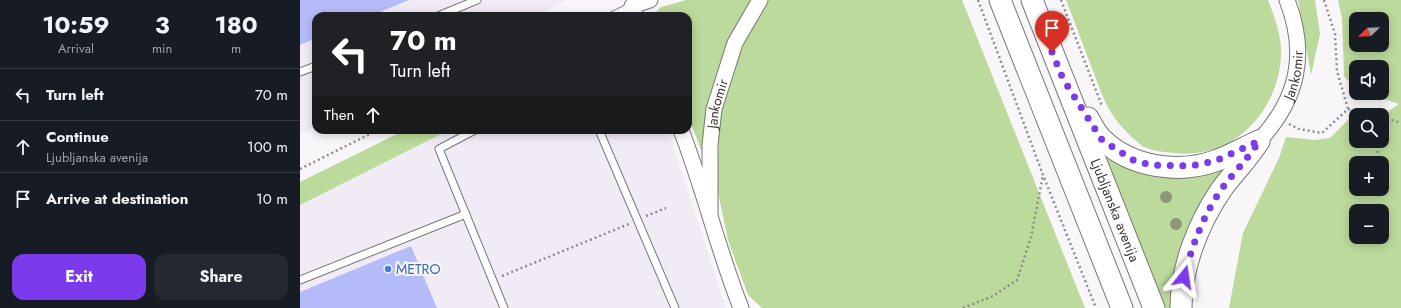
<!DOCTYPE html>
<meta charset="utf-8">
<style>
body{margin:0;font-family:Jost,sans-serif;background:#242831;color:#f1f3f6;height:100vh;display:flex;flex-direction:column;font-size:15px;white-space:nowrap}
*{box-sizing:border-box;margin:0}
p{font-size:13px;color:#9ea1a6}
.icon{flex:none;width:22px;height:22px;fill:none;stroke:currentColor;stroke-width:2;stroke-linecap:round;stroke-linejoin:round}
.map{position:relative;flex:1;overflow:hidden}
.drawer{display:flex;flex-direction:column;background:#171b24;width:300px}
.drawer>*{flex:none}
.guide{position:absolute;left:12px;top:12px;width:380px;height:122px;border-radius:12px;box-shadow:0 2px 10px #0003;background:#202124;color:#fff;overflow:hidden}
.needle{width:26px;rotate:247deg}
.controls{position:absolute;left:1049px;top:12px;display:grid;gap:8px}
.controls a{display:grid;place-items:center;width:40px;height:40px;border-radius:8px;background:#171b24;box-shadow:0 2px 10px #0003;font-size:20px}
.pin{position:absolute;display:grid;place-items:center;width:34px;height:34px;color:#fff;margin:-41px -17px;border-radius:50% 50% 50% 0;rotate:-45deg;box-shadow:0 0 4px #0007}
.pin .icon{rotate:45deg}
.me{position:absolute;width:44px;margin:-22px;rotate:15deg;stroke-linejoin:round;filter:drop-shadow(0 0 3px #0008)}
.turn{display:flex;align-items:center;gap:14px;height:84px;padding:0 12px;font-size:18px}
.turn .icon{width:52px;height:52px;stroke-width:2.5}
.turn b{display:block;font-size:28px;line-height:34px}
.then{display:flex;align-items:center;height:38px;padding:0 12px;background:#0003;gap:8px;font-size:15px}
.eta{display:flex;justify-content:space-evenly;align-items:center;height:68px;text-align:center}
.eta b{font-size:24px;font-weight:700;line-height:28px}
.primary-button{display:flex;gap:8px;margin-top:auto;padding:8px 12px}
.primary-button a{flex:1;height:46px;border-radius:12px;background:#7c3aed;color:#fff;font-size:16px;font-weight:700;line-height:46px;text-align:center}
.primary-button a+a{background:#242831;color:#f1f3f6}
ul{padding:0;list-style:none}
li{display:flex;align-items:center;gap:12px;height:52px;padding:0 12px;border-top:1px solid #363941}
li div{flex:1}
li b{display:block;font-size:15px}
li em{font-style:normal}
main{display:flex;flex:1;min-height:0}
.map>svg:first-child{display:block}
</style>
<main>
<section class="drawer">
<div class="eta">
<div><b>10:59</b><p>Arrival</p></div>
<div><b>3</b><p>min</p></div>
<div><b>180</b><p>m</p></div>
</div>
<ul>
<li><svg class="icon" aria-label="left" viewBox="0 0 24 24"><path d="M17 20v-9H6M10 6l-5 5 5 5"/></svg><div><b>Turn left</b></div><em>70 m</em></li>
<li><svg class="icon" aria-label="ahead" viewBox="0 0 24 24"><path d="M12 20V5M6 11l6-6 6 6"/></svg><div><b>Continue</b><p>Ljubljanska avenija</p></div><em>100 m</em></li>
<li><svg class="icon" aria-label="arrive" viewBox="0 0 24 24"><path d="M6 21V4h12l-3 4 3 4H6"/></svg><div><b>Arrive at destination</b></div><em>10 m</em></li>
</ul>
<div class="primary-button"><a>Exit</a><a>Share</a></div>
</section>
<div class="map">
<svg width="1101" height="308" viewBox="0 0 1101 308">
<rect width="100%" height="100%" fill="#f8f6f9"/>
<g fill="#f1ebf5">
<polygon points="0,0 266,0 237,16 16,16 16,126 0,134"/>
<polygon points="114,130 368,130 426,308 0,308 0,199"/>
</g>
<g fill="#bcda9b" fill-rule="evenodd">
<polygon points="386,0 455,0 406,122 402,152 388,116 388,16 352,16 361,7"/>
<polygon points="465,0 662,0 785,308 462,308 448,295 428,240 417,187 420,110 438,48"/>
<path d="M766,0H968C975,18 982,36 981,56C978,113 932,160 874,153C864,152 853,151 844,147C836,142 828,133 822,127C806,110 800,89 792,68C783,45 775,23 766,0Z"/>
<polygon points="998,0 1015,0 1020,34 1011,75"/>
<path d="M1038,0H1101V308H929L943,233L979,158L986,137L1015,140L1030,138L1050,118H1056V141H1082V122H1084L1089,111L1099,104L1067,93H1082V67H1056V90L1044,76L1042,19ZM1056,19H1082V45H1056ZM1056,163H1082V189H1056ZM1056,211H1082V237H1056Z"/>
<polygon points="105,130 149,130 0,205 0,182"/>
<polygon points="797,138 815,155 931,165 874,308 866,308"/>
</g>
<g fill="#b6bcfa">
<polygon points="0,0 109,0 70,16 16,16 16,38 0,45"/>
<polygon points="111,246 137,308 0,308 0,292"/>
</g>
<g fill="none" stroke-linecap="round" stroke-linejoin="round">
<g stroke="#787679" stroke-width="9">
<g id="service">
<polyline points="138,16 177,0"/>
<polyline points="312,16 332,6"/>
<polyline points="0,72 16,66"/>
<polyline points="175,130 139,149 204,308"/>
<polyline points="299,130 375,308"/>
<polyline points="0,280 166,214"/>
</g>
</g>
<g stroke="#787679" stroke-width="17">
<g id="minor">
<polyline points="336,16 332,6 350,0"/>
<path d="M381,130C404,189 418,250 441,308"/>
<path id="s1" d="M959,141C998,99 1008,54 987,0"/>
<path id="s2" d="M410,215V145L414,109L435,43L460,0"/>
</g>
</g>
<g stroke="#787679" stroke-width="23">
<g id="secondary">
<polyline points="700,0 822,308"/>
<path id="s3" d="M732,0L854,308"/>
<path d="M788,118C792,125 797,135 803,140C831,167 878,174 915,161C930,156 945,147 959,141"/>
<path d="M881,308C881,267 898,224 921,190C933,173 948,159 959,141"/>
</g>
</g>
<g stroke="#8e8d8f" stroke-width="2.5" stroke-dasharray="2 3" stroke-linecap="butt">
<polyline points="678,0 743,175 796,308"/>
<polyline points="761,0 802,106"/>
<polyline points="1024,0 1035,34 1037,71 1048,109"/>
<polyline points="1082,117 1101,123"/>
<polyline points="989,124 999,129 1022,133 1048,109 1074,115"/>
<polyline points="1076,141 1079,162"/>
<polyline points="0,169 78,130"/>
<polyline points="346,216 366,208"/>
<polyline points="202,276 329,224"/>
<polyline points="663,308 693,296 717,280 731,237 743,175"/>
</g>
<use href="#service" stroke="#fff" stroke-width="7"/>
<use href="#minor" stroke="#fff" stroke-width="15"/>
<use href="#secondary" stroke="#fff" stroke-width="21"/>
</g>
<g fill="#8c9779">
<circle cx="866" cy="197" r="6"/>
<circle cx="876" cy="224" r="6"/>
</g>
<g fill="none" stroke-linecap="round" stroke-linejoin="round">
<path stroke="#7c3aed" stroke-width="7" stroke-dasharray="0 12.6" d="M752,52L763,79L802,140L833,160L850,165L891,166L915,161L959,141C948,159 933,173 921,190C903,216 892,246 884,277"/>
</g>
<circle fill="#3f7fe0" stroke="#f8f6f9" stroke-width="1.5" cx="88" cy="269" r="4"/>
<g text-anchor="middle" stroke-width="4" stroke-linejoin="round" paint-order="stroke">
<g font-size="14" fill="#373738" stroke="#f8f6f9">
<text dy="5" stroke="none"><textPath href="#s1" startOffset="76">Jankomir</textPath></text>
<text dy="5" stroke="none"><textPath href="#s2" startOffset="112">Jankomir</textPath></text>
<text dy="5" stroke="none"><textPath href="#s3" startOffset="226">Ljubljanska avenija</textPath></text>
</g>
<g font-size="14" fill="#366cbe" stroke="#f8f6f9" text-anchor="start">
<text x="96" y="274">METRO</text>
</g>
</g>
</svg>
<div class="controls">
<a><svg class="needle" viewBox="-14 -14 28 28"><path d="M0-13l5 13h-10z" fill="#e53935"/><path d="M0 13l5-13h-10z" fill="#9ea1a6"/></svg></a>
<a><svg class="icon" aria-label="sound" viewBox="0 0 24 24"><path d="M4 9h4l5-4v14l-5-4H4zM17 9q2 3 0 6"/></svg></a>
<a><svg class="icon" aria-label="search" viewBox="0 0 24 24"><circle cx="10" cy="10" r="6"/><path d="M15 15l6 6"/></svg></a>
<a>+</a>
<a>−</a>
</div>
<div class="pin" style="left:752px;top:52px;background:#d93025"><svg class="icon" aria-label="arrive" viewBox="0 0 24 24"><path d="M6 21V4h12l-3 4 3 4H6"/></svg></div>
<svg class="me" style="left:884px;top:277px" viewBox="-20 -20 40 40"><path d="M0-17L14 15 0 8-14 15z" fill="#7c3aed" stroke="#fff" stroke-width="4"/></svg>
<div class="guide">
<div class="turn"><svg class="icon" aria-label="left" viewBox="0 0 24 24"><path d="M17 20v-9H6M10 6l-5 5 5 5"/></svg><div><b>70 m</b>Turn left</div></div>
<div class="then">Then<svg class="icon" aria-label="ahead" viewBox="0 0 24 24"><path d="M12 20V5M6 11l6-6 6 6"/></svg></div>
</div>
</div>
</main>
